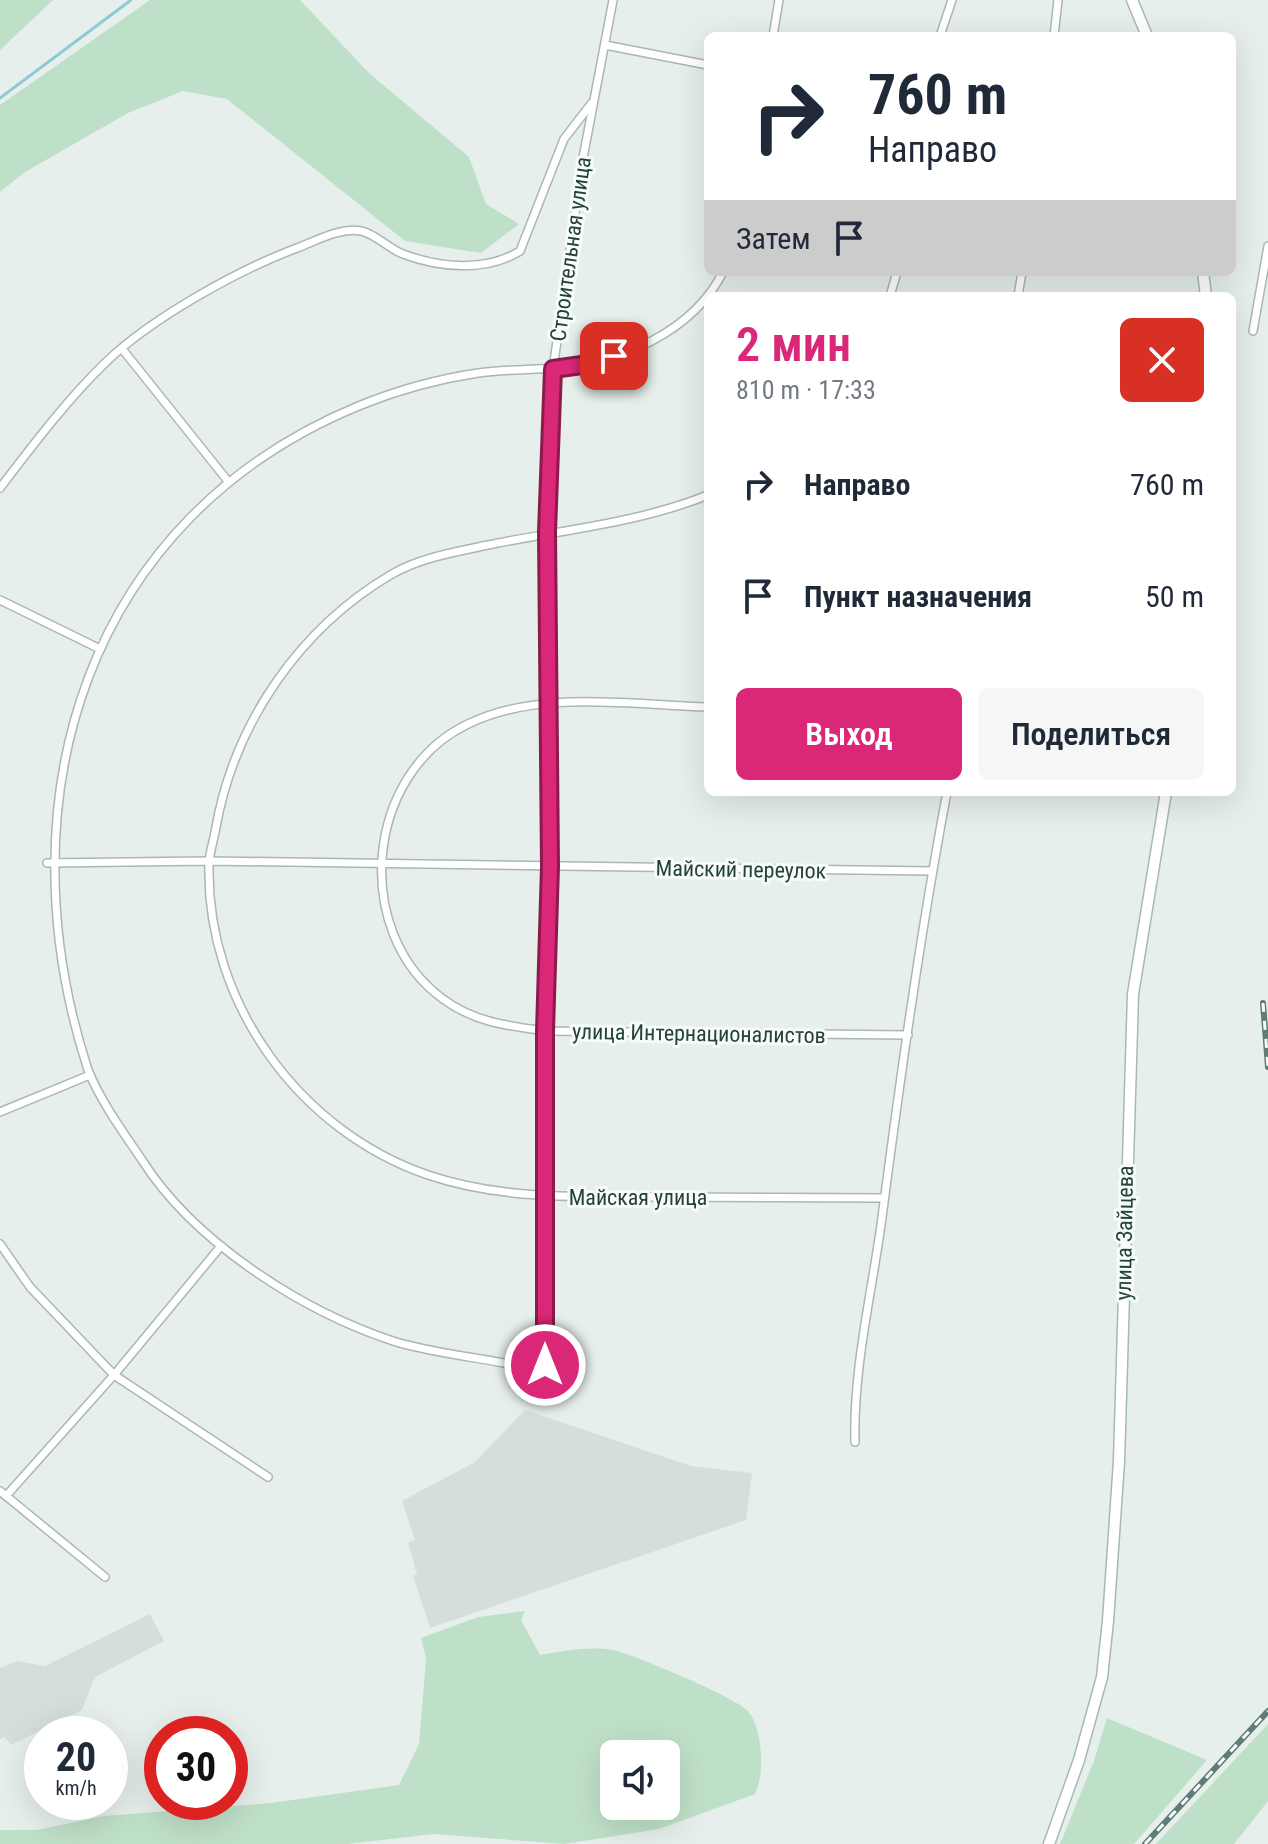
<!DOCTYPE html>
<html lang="ru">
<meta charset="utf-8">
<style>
body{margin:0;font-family:"Roboto Condensed",sans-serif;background:#f6f6f7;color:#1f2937;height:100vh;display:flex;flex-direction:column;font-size:30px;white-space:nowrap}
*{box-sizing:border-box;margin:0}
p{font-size:26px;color:#747a83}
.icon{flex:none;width:44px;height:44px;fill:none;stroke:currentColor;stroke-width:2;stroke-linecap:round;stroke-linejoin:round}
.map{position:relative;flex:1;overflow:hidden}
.sheet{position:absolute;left:704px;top:292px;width:532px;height:504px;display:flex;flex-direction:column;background:#fff;border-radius:12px;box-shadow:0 8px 32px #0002}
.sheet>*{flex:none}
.top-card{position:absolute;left:704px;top:32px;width:532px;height:244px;border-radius:12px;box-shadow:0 8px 32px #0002;background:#fff;color:#1f2937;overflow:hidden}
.controls{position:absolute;left:600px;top:1740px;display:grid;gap:16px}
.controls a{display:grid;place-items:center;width:80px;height:80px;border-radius:12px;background:#fff;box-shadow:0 8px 32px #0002;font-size:40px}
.speed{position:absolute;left:24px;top:1716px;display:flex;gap:16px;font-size:40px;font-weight:700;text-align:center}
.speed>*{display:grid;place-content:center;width:104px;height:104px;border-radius:50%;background:#fff;box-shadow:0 8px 32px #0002;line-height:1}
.speed small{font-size:20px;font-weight:400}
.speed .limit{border:12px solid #d22;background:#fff;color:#111}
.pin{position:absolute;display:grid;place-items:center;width:68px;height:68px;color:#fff;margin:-34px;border-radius:16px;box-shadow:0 4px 12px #0006}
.me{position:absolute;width:88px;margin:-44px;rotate:0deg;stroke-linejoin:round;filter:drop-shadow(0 0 6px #0008)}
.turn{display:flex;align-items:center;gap:28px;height:168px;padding:0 32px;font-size:36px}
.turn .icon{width:104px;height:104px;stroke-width:2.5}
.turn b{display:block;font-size:56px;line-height:68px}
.then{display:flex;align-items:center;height:76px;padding:0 32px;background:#0003;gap:16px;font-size:30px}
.round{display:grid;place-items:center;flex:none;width:84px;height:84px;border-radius:12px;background:#f6f6f7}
.overview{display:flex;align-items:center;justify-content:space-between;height:136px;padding:0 32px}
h1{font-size:48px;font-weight:600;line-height:60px;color:#db2777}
.button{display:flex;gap:16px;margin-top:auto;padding:16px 32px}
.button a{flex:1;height:92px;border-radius:12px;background:#db2777;color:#fff;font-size:32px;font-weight:600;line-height:92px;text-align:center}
.button a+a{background:#f6f6f7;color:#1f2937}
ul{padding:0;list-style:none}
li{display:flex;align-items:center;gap:24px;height:112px;padding:0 32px}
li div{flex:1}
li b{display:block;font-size:30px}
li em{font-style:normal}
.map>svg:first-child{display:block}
</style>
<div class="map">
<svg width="1268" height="1844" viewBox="0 0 1268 1844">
<rect width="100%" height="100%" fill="#e6efeb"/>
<g fill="#d4dfda">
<polygon points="525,1410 691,1466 752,1473 746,1520 430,1628 413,1576 417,1574 408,1543 415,1540 402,1501 475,1462"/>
<polygon points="150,1614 164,1641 95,1677 82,1710 11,1745 5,1737 0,1739 0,1668 17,1661 45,1666"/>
</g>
<g fill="#bfe0c8" fill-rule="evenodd">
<polygon points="0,0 53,0 0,50"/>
<polygon points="150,0 300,0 369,73 469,157 486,204 519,224 481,253 405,241 227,99 183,91 128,113 25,172 0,192 0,105"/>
<path d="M525,1611L521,1620L540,1655C565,1651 588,1646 613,1650C633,1654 737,1698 748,1711C763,1729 765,1774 755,1794L659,1829L564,1844L434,1834L347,1844H0V1830H37L104,1816L271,1803L399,1785L419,1744L426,1658L421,1638L478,1617ZM614,1754H666V1806H614Z"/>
<polygon points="1107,1718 1207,1760 1134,1844 1060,1844 1094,1761"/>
<polygon points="1268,1724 1268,1801 1234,1844 1156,1844"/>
</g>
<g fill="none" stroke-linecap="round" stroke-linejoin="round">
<polyline stroke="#8ec9d4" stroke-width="3" points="0,98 131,0"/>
<g stroke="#a8b8b2" stroke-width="10">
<g id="street">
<polyline points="773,36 779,0"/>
<polyline points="940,36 952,0"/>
<polyline points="1054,36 1058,0"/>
<polyline points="605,45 708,65"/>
<polyline points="890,296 897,272"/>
<polyline points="1018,296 1022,272"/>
<polyline points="1253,331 1268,246"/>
<polyline points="123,350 227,480"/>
<path d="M0,488C33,445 66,401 105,363C150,319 238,270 297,248C316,241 340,227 361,231C376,234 389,249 403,254C440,268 486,272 520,251L564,139L591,104"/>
<path d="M708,495C639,523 561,530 488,545C456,552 422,557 392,574C300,628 235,722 216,827C214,840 209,853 209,865C206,1002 299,1131 428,1175C502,1200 581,1197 659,1197C734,1197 809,1198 884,1198"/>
<polyline points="0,600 96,647"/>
<path d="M708,707C631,705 540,689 468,724C365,773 351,932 443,999C474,1022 508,1026 545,1031L908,1035"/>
<polyline points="47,863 209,861 932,871"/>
<polyline points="0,1112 90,1075"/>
<polyline points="0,1244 30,1287 114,1375 268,1477"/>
<path d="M504,1363C467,1356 428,1352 393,1341C302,1311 194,1242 142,1160C123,1132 101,1102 88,1070C0,799 86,517 361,405C398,390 438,379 478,373C505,369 530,370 556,368C620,363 693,332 723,272"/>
<polyline points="545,1365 545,1031 550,866 547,532 553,369 583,158 613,0"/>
<path d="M855,1442C853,1371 871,1296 881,1225C900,1080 920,935 947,792"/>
<polyline points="0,1491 105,1577"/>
<polyline points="6,1496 114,1375 221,1246"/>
</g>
</g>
<g stroke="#a4bbb3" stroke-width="13">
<g id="secondary">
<polyline points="1132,0 1147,36"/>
<polyline points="1203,272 1206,296"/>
<polyline points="1049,1844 1079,1760 1102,1677 1108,1621 1119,1461 1133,994 1166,792"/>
</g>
</g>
<use href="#street" stroke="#fff" stroke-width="7"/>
<use href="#secondary" stroke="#fff" stroke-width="10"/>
<g stroke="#5f7d75" stroke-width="6">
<g id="rail">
<polyline points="1263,1003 1268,1067"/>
<polyline points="1145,1844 1268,1711"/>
</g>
</g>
<use href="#rail" stroke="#f7fbf9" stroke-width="3" stroke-dasharray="9" stroke-linecap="butt"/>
</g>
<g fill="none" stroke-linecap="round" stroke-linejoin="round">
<g stroke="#8e194d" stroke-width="20">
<polyline id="route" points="545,1365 545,1031 550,866 547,532 553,369 596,363 614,356"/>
</g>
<use href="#route" stroke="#db2777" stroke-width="14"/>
</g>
<g text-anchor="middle" stroke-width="6" stroke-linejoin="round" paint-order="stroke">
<g font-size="22" fill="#24423a" stroke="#f7fbf9">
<text transform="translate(570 249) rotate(-82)" y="8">Строительная улица</text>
<text transform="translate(741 869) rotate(1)" y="8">Майский переулок</text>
<text transform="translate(699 1033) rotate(1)" y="8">улица Интернационалистов</text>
<text x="638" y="1205">Майская улица</text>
<text transform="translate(1124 1233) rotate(-89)" y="8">улица Зайцева</text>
</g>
</g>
</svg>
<div class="controls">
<a><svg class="icon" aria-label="sound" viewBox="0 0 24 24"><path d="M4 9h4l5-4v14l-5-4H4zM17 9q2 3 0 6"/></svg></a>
</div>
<div class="speed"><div>20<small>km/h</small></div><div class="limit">30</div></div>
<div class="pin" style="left:614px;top:356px;background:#d93025"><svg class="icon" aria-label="arrive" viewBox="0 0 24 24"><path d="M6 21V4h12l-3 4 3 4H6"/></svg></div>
<svg class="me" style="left:545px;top:1365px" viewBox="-20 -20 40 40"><circle r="17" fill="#db2777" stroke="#fff" stroke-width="3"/><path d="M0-11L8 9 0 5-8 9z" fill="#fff"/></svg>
<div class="top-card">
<div class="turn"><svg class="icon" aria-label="right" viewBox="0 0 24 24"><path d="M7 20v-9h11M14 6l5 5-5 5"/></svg><div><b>760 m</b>Направо</div></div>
<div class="then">Затем<svg class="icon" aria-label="arrive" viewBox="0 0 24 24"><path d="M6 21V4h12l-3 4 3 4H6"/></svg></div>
</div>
<section class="sheet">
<div class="overview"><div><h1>2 мин</h1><p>810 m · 17:33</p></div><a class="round" style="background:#d93025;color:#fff"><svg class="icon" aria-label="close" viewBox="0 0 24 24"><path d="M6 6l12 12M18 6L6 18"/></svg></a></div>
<ul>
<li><svg class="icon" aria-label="right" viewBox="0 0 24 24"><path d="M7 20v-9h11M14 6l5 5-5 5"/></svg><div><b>Направо</b></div><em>760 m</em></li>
<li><svg class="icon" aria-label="arrive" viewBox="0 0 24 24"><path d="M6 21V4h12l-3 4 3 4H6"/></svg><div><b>Пункт назначения</b></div><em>50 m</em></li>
</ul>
<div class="button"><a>Выход</a><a>Поделиться</a></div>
</section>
</div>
